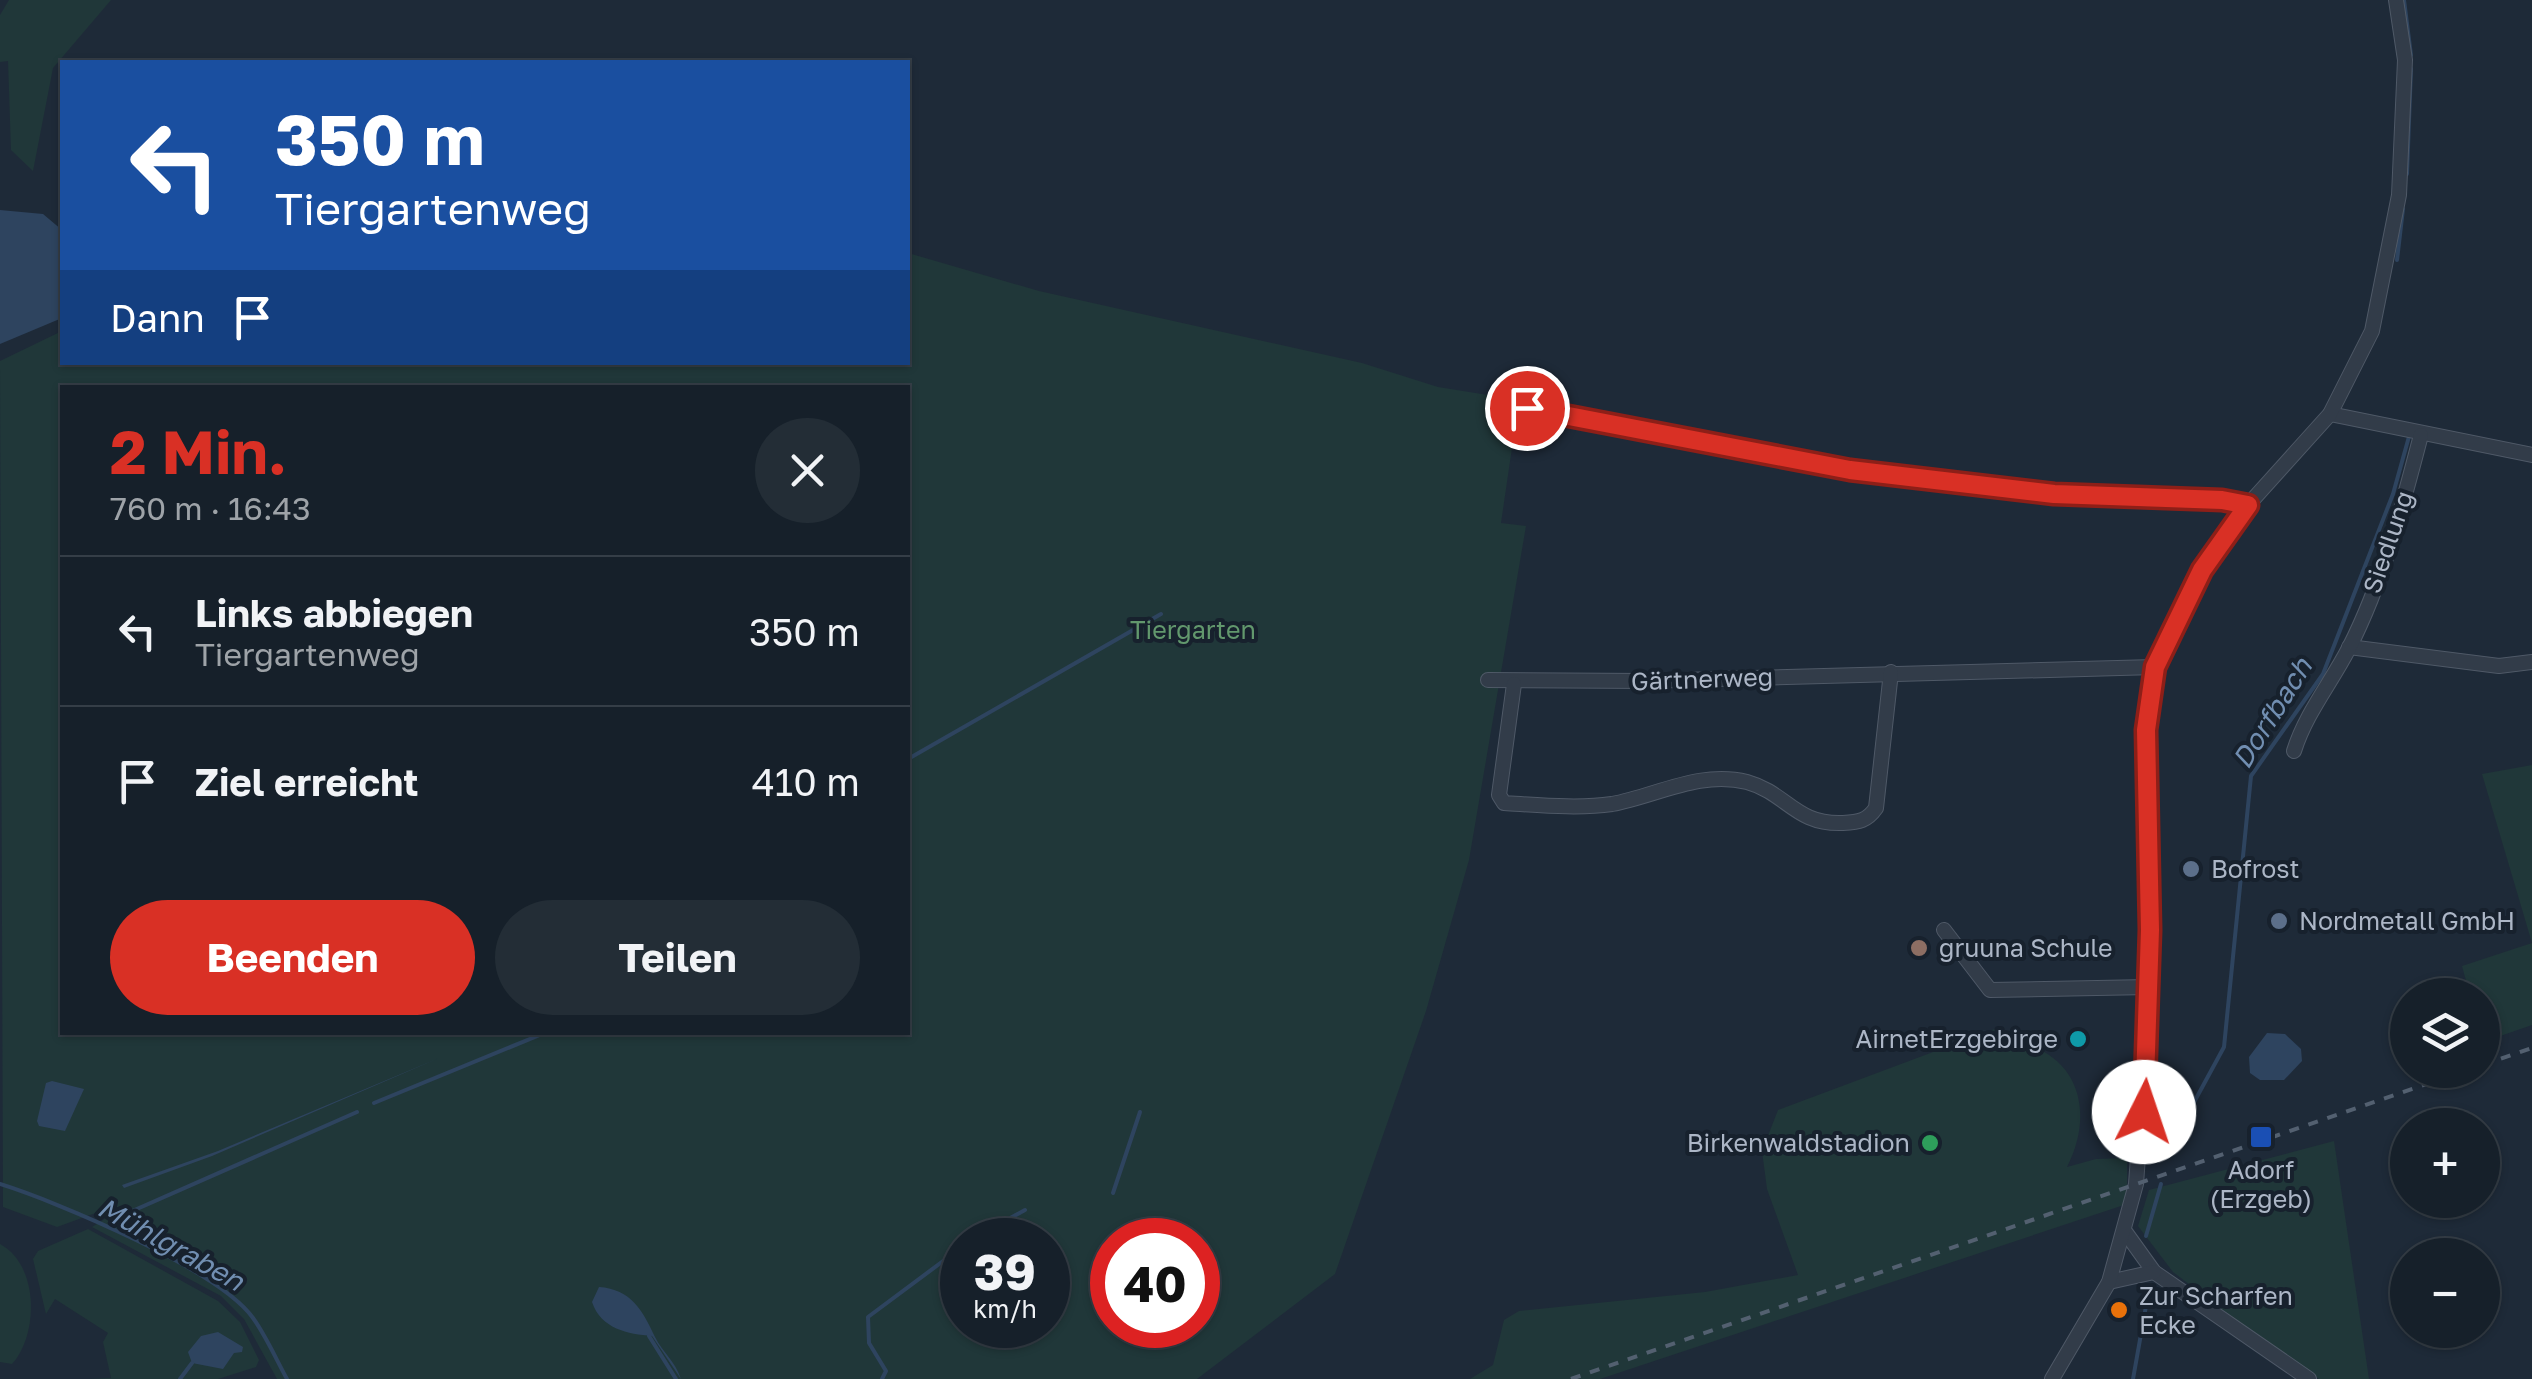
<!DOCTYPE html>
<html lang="de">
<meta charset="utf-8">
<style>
body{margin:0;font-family:"Golos Text",sans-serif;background:#232d36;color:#f1f3f6;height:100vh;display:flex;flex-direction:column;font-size:38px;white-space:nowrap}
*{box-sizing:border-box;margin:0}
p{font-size:32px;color:#9ea3a8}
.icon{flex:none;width:55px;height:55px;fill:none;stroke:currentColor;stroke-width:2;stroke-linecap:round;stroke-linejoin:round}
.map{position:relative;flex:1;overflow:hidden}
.side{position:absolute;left:60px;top:385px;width:850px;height:650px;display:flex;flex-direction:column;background:#16202a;border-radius:0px;box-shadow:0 2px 8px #0004,0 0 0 2px #353e47}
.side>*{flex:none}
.top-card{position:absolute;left:60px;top:60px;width:850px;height:305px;border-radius:0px;box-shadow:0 2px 8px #0004,0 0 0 2px #353e47;background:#1a4fa0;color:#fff;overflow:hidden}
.controls{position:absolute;left:2390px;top:978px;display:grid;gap:20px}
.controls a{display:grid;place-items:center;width:110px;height:110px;border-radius:50%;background:#16202a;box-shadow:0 2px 8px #0004,0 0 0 2px #353e47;font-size:50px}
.speed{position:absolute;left:940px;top:1218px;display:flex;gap:20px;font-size:50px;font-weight:700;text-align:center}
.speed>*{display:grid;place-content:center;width:130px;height:130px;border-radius:50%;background:#16202a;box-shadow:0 2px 8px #0004,0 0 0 2px #353e47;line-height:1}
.speed small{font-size:25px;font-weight:400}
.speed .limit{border:15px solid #d22;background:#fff;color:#111}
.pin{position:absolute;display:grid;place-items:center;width:85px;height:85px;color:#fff;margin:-42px;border:5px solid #fff;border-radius:50%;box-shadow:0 2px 10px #0007}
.me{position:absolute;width:110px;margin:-55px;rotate:4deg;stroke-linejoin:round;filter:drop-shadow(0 0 8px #0008)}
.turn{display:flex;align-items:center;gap:35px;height:210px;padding:0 50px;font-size:45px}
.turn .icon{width:130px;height:130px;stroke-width:2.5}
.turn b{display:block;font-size:70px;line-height:85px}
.then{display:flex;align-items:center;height:95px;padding:0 50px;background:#0003;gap:20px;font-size:38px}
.round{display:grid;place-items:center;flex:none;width:105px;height:105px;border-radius:52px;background:#232d36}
.overview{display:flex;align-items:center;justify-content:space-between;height:170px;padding:0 50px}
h1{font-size:60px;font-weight:700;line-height:75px;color:#d93025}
.action{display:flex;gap:20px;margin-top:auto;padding:20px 50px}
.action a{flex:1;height:115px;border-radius:60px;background:#d93025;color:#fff;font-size:40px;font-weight:700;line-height:115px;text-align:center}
.action a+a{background:#232d36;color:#f1f3f6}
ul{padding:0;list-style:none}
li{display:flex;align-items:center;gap:30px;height:150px;padding:0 50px;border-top:2px solid #353e47}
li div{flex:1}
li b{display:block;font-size:38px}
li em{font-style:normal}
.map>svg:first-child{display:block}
</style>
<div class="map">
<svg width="2532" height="1379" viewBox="0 0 2532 1379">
<rect width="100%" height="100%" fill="#1e2a38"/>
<g fill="#203739" fill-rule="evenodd">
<polygon points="9,0 111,0 53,68 33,171 11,150 8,61 0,62 0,15"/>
<path d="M908,253L1039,291L1362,363L1438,387L1519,400L1501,523L1526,526L1469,860L1426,1011L1335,1274L1197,1379H277L244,1319L221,1296L92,1227L111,1215L112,1207L57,1227L3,1207L0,361L62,331V362H908ZM62,388H908V1032H62ZM962,1240H1048V1325H962ZM1112,1240H1198V1325H1112Z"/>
<polygon points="2532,765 2532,1025 2483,1042 2482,995 2470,995 2462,966 2532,943 2482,774"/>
<path d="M2000,1027L2005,1040C2076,1048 2097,1108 2067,1167L2096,1159L2127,1158V1204L1600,1379H1470L1493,1365L1504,1320L1519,1311L1705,1292L1798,1275L1767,1189L1762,1151L1778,1110Z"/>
<polygon points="2334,1141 2369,1379 2319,1379 2284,1356 2173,1272 2138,1226 2149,1190"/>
<polygon points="88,1229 218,1301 240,1322 259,1360 256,1367 218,1379 89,1379 111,1378 103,1342 108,1333 55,1299 46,1314 33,1259 38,1251"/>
<path d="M0,1244C39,1265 39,1334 12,1364L0,1362Z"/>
</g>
<g fill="#2e445f">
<polygon points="0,210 43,214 62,230 62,318 0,344"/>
<polygon points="2267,1033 2285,1034 2301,1049 2302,1061 2284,1080 2260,1080 2250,1073 2249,1057"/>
<polygon points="439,1058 212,1156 124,1188 122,1185 218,1151"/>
<polygon points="52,1081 84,1089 65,1131 39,1126 37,1121 46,1083"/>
<path d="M599,1287C631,1289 643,1311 655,1337C663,1353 675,1361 681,1379L652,1336C628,1334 601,1329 592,1302Z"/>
<polygon points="218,1332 243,1347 242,1352 234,1353 223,1369 192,1363 188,1352 201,1336"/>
</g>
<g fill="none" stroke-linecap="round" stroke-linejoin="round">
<g stroke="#2e445f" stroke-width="4">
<polyline points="2404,0 2411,55"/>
<polyline points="2407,174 2411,69"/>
<polyline points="2397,260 2403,209"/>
<polyline points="908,759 1161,614"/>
<polyline points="374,1103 547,1032"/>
<polyline points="2167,1152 2224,1047 2251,776 2323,674 2393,494 2410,433"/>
<path d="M0,1184C58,1202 219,1270 253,1318C266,1336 276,1359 287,1379"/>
<polyline points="1113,1193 1140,1112"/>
<polyline points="121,1216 357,1112"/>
<polyline points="2146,1236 2161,1184"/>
<polyline points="970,1240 1025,1210"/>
<polyline points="649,1336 676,1379"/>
<polyline points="180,1379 192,1363"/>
<polyline points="882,1379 886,1371 869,1343 868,1317 962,1247"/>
<polyline points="2133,1379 2146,1306 2144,1287"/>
</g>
<g stroke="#4f5967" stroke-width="16">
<g id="minor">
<polyline points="1516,410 1527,407 1850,469 2054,494 2248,505"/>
<polyline points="2330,414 2532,455"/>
<polyline points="2349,647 2499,666 2532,662"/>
<polyline points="1488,680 1645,681 2155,667"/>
<path d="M1514,684L1499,795L1504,803C1538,805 1578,809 1612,804C1656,796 1700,770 1747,782C1787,793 1795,825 1843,823C1859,822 1867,821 1876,808L1891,672"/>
<path d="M2294,751C2306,713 2331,683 2349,648C2383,581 2402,508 2421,435"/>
<polyline points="1944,930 1990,990 2149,987"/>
<polyline points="2126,1233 2154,1272 2309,1379"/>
<polyline points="2109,1282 2154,1272"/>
<polyline points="2052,1379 2109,1282 2136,1184 2149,1007 2146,731 2155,667 2202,570 2248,505 2330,414 2372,331 2399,195 2405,60 2396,0"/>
</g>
</g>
<use href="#minor" stroke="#323c49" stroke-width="14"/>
<g stroke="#536070" stroke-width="4" stroke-dasharray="10 10" stroke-linecap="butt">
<polyline points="2482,1065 2532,1048"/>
<polyline points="1571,1379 2467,1070"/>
</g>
</g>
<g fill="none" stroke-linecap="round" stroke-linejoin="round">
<g stroke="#8d1f18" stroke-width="25">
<polyline id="route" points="1527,408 1850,470 2054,494 2222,500 2248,505 2202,570 2155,667 2146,730 2150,930 2144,1112"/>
</g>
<use href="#route" stroke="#d93025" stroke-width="18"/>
</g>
<g fill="#5c6f8a" stroke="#17212d" stroke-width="4">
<circle cx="2191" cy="869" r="10"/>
<circle cx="2279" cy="921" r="10"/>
</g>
<circle fill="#8d6e63" stroke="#17212d" stroke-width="4" cx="1919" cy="948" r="10"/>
<circle fill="#0f9aa8" stroke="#17212d" stroke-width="4" cx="2078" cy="1039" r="10"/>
<rect fill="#1a4fb4" stroke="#17212d" stroke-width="4" x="2249" y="1125" width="24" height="24" rx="5"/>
<circle fill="#2e9e5b" stroke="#17212d" stroke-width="4" cx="1930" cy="1143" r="10"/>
<circle fill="#e8710a" stroke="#17212d" stroke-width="4" cx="2119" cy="1310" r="10"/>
<g text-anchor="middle" stroke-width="8" stroke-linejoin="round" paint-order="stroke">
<g font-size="25" fill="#acb6c6" stroke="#17212d">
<text transform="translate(2388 542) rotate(-71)" y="9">Siedlung</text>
<text transform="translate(1702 679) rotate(-2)" y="9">Gärtnerweg</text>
</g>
<g font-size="25" fill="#62986d" stroke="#17212d">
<text x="1193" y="639">Tiergarten</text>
</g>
<g font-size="25" fill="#acb6c6" stroke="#17212d" text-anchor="start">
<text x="2211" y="878">Bofrost</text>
<text x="2299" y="930">Nordmetall GmbH</text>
<text x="1939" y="957">gruuna Schule</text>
<text x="2058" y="1048" text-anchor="end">AirnetErzgebirge</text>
<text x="1910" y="1152" text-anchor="end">Birkenwaldstadion</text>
<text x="2261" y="1179" text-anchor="middle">Adorf<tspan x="2261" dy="29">(Erzgeb)</tspan></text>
<text x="2139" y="1305">Zur Scharfen<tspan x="2139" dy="29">Ecke</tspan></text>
</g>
<g font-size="28" font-style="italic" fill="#718eb1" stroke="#17212d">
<text transform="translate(2272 713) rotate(-58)" y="10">Dorfbach</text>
<text transform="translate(171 1244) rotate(29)" y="10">Mühlgraben</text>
</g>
</g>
</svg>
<div class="controls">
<a><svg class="icon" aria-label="layers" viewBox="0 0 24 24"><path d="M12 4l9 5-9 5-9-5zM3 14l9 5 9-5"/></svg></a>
<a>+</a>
<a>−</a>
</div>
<div class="speed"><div>39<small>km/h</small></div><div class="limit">40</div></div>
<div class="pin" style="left:1527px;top:408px;background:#d93025"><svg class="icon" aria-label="arrive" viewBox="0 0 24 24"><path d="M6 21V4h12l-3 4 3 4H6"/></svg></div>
<svg class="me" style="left:2144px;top:1112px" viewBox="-20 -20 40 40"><circle r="19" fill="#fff"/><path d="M0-13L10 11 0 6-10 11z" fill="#d93025"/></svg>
<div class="top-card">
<div class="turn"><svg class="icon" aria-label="left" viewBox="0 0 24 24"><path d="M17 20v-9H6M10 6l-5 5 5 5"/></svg><div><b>350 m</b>Tiergartenweg</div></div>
<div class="then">Dann<svg class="icon" aria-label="arrive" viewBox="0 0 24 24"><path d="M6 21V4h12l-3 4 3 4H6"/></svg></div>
</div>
<section class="side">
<div class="overview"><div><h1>2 Min.</h1><p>760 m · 16:43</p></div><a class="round"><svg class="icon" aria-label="close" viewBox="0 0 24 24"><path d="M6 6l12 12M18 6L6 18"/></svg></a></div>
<ul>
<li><svg class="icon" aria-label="left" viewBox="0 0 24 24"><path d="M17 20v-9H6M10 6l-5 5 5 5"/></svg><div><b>Links abbiegen</b><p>Tiergartenweg</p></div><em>350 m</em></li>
<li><svg class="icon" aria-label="arrive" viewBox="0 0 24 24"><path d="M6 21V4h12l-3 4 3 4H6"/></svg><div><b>Ziel erreicht</b></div><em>410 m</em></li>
</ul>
<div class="action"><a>Beenden</a><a>Teilen</a></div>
</section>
</div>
